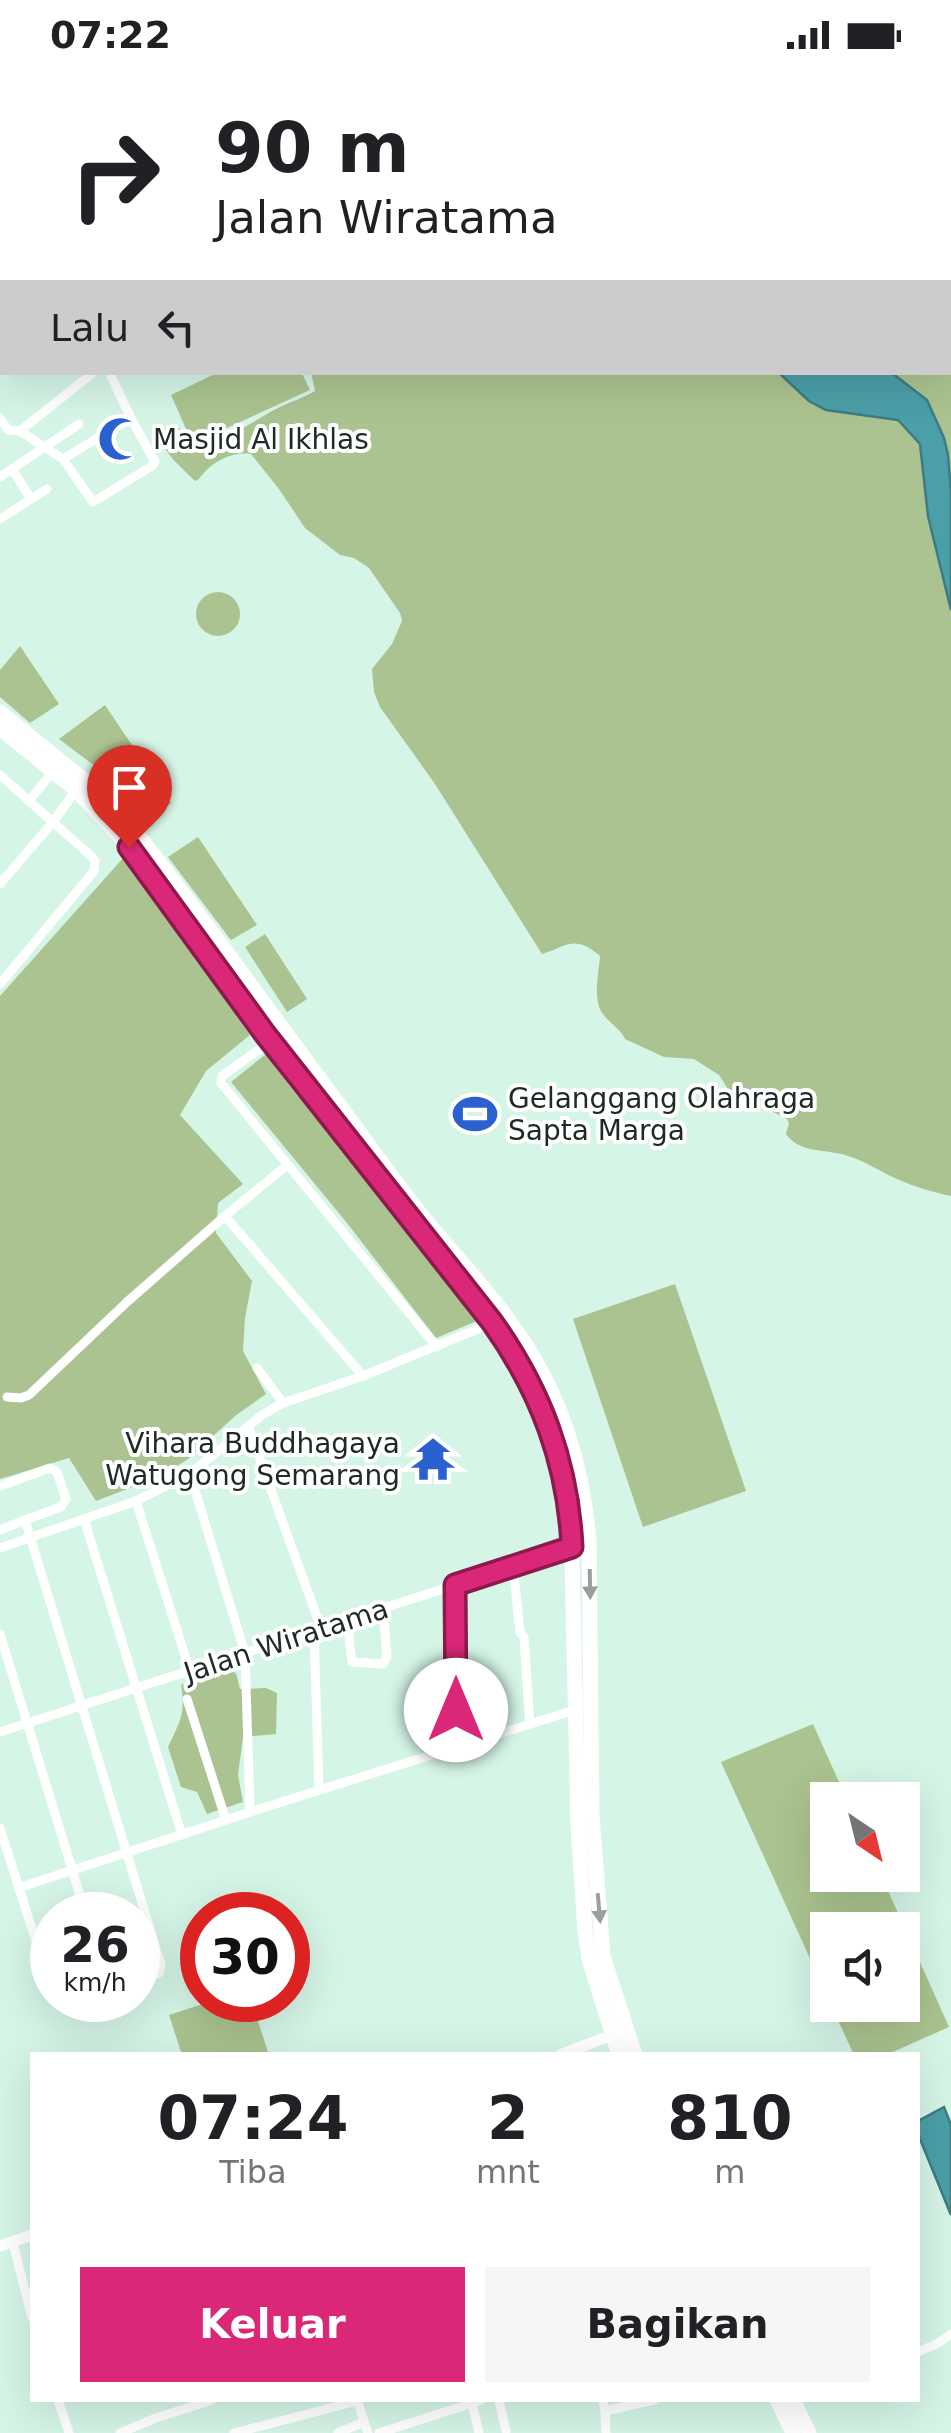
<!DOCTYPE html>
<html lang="id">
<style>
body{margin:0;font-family:"DejaVu Sans",sans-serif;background:#f6f6f6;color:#202124;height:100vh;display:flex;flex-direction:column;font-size:38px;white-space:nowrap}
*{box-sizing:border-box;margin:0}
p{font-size:32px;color:#757577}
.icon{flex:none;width:55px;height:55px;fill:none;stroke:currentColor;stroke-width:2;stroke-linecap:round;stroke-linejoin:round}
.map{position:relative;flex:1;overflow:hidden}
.sheet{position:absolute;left:30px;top:1982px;width:890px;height:350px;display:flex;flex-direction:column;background:#fff;border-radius:0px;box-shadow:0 10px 40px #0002}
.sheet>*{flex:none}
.banner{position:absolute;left:0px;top:0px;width:952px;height:305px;box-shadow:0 10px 40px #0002;background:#fff;color:#202124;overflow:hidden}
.needle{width:65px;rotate:145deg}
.fabs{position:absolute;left:810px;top:1712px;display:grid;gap:20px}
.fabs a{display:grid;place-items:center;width:110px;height:110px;border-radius:0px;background:#fff;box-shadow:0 10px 40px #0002;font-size:50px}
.speed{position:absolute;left:30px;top:1822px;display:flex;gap:20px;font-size:50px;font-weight:700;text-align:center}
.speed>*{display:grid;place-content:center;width:130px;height:130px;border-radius:50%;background:#fff;box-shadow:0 10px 40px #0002;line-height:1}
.speed small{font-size:25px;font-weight:400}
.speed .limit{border:15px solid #d22;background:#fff;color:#111}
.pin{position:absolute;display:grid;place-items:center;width:85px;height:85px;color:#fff;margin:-102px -42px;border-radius:50% 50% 50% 0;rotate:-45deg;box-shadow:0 0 10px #0007}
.pin .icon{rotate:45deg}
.me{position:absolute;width:110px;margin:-55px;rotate:0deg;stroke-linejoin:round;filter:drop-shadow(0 0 8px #0008)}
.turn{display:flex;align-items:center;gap:35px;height:210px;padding:0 50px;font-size:45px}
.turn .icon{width:130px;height:130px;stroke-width:2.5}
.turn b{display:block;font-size:70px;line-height:85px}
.then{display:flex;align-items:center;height:95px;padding:0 50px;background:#0003;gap:20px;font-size:38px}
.eta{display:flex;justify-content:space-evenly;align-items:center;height:170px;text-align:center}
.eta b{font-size:60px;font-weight:700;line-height:70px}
.button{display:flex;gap:20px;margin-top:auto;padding:20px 50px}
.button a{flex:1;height:115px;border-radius:0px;background:#db2777;color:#fff;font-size:40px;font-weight:700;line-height:115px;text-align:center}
.button a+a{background:#f6f6f6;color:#202124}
.status{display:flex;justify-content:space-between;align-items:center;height:70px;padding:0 50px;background:#fff;direction:ltr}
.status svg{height:28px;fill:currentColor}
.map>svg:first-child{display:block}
</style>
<div class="status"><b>07:22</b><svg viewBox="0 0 49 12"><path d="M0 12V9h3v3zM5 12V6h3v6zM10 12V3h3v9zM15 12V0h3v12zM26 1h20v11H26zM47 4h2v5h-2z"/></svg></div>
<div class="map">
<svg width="951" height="2363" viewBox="0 0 951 2363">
<rect width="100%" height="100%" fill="#d5f5e7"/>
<g fill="#abc390">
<polygon points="750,0 951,0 951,423 948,385 892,303 950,302 950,2 749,2"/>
<path d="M219,302L302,303L310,320L194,373L195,375C225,374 252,351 278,338C290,332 303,328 315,321L311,302L779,303L809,331L826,340L898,350L921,374L928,446L951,540V1126C933,1122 914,1117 897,1109C879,1101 864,1090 845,1085C824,1079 799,1083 786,1064L789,1053L787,1049L728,1019L719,1005L694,989L664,987L625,969C620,958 610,954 603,944C592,930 599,903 600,886C575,864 567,876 542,884L435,714L380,637L374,622L372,599L392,574L402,551L400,543L369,498L354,488L340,485L305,458L279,419L251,384C231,381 210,393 199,409L195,411C181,396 163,385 161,363C178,349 179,360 191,370L171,325Z"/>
<circle cx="218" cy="544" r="22"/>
<polygon points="20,576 59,634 30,653 0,627 0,600"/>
<polygon points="105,635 171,733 144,750 112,709 59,669"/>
<polygon points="198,767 257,855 231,870 168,787"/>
<polygon points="124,787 250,965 206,1001 180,1045 243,1114 218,1133 216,1163 252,1211 245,1248 243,1281 266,1324 235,1346 188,1389 161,1406 96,1431 69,1388 0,1409 0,926"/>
<polygon points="265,864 307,929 287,942 245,877"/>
<polygon points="266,984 291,1018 342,1076 477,1251 436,1268 347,1153 231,1012"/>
<polygon points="675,1214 746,1421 643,1457 573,1249"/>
<path d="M225,1599L236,1603L240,1619L266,1618L277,1623L276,1664L243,1667L238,1705L243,1732L207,1744L197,1722L181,1717L168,1677C180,1651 186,1644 181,1615L199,1605Z"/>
<polygon points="813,1654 847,1730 828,1730 828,1805 881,1805 949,1957 886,1985 854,1985 831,1935 902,1935 902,1860 828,1860 827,1926 721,1692"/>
<polygon points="215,1930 251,1930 269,1985 182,1985 169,1945"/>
</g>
<g fill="#4b9fa8" stroke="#3e7c81" stroke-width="2.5">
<polygon points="779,303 892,303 927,330 944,368 948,385 951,423 951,540 928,446 920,374 898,350 826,340 809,331"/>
<polygon points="944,2037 951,2055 951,2145 918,2064 918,2051"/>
</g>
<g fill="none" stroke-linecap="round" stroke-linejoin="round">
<g stroke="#3e7c81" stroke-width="2.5">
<polyline points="217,0 220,2"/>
<polyline points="9,2 17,0"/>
<polyline points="0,7 2,6"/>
</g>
<g stroke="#fff" stroke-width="9">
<polyline points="274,0 280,2"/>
<polyline points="0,83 2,89"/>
<polyline points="0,189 2,188"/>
<polyline points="0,260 2,259"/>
<polyline points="0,287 2,285"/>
<polyline points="109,302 131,348"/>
<polyline points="0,348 8,360 20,361 63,389 93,432 152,396 155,392 131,348 63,389"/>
<polyline points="20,361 94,302"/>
<polyline points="0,407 79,354"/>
<polyline points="31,429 47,419"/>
<polyline points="0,449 31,429 12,399"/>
<polyline points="0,705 29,731"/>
<polyline points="0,814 53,752 76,720"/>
<polyline points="0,914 94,801 95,791 90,785 29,731 53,701"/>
<polyline points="271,971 222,1006 221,1013 437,1277"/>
<polyline points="286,1096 225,1146 363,1306"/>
<polyline points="257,1298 283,1333"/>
<polyline points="7,1327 21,1328 29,1325 127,1232 225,1146"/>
<polyline points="248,1356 321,1558"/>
<polyline points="190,1404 245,1583 250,1742"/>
<polyline points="0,1416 50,1398 57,1402 66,1429 61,1437 25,1450 161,1895 159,1903 138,1912"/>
<polyline points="136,1431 190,1601"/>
<polyline points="84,1449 182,1765"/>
<polyline points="0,1460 25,1450"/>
<polyline points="0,1478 136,1431 190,1404 262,1345 283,1333 363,1306 492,1253"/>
<polyline points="513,1496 520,1562 524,1567 530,1654"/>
<polyline points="455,1515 456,1677"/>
<polyline points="347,1550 352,1592 383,1594 387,1587 383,1539"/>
<polyline points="314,1560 319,1720"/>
<polyline points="0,1564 86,1845"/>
<polyline points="187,1629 226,1750"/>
<polyline points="0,1662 573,1477"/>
<polyline points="0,1758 52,1922"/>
<polyline points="18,1818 272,1735 578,1639"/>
<polyline points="55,1930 61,1936 83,1930"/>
<polyline points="13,2173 32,2248"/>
<polyline points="918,2282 938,2273 951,2264"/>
<polyline points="58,2330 69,2363"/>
<polyline points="357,2330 368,2363"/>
<polyline points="499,2330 506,2361"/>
<polyline points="603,2330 605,2341 654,2330"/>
<polyline points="472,2333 479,2363"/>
<polyline points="605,2341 606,2363"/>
<polyline points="120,2363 156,2348 212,2330"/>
<polyline points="234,2363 357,2331"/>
<polyline points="338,2363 364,2352"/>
<polyline points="379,2363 482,2330"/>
</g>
<g stroke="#fff" stroke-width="11">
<polyline points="560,1985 617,1963"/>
<polyline points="0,2176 32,2165"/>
</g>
<g stroke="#fff" stroke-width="15">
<path d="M0,642L90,715L141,769C212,859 277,953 346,1044C370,1077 394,1110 419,1142C457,1189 501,1233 532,1285C567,1343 584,1407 589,1473L592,1746L603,1886L635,1985"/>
<path d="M0,658L76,720L129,777L265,963L492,1253C534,1310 559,1373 571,1443L578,1755L585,1861L589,1889L619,1985"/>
<polyline points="777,2330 793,2363"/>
<polyline points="793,2330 809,2363"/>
</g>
</g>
<defs><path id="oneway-solid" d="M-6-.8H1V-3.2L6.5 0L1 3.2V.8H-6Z" transform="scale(2.5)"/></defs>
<g fill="#9a9f9d">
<use href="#oneway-solid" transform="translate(590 1514) rotate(89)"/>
<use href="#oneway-solid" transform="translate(599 1838) rotate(85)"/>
</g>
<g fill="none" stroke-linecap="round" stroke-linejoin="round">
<g stroke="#8e194d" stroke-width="25">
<path id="route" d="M129,777L265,964L492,1252C541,1321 568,1393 572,1477L455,1515L456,1640"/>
</g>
<use href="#route" stroke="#db2777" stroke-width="18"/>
</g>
<defs>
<g id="mosque-bare" transform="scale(3.45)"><path d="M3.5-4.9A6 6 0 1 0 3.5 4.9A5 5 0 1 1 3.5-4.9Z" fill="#2b61cf" stroke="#fff" stroke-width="2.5" paint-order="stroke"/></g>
<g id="stadium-bare" transform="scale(3.45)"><path d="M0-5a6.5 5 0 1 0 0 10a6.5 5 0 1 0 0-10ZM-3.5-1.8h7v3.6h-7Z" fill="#2b61cf" stroke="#fff" stroke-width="2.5" paint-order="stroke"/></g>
<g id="temple-bare" transform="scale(3.45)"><path d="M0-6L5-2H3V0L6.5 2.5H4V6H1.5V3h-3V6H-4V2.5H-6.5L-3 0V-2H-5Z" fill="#2b61cf" stroke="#fff" stroke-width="2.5" paint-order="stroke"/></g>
</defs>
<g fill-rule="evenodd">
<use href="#mosque-bare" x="120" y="369"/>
<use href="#stadium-bare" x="475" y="1044"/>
<use href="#temple-bare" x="433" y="1389"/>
</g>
<g text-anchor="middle" stroke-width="8" stroke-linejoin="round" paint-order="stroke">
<g font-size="28" fill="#1e2a25" stroke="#fff" text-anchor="start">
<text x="153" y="379">Masjid Al Ikhlas</text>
<text x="508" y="1038">Gelanggang Olahraga<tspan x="508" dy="32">Sapta Marga</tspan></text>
<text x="400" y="1383" text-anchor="end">Vihara Buddhagaya<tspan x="400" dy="32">Watugong Semarang</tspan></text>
</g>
<g font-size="28" fill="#1e2a25" stroke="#fff">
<text transform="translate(286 1570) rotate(-18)" y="10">Jalan Wiratama</text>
</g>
</g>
</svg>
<div class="fabs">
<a><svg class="needle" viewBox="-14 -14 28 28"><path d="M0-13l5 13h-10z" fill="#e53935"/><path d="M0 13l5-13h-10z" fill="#757577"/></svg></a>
<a><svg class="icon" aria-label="sound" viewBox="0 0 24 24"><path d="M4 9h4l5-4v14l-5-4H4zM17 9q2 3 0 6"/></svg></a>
</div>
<div class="speed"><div>26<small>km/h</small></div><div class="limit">30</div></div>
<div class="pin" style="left:129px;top:777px;background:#d93025"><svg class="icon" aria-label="arrive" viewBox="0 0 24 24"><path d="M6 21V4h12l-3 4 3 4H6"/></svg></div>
<svg class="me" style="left:456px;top:1640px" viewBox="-20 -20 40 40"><circle r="19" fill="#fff"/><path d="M0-13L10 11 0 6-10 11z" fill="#db2777"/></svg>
<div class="banner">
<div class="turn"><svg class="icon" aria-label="right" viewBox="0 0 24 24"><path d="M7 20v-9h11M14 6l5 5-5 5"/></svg><div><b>90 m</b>Jalan Wiratama</div></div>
<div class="then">Lalu<svg class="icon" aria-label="left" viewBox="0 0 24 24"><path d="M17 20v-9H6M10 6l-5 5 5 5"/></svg></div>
</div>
<section class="sheet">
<div class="eta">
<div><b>07:24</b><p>Tiba</p></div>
<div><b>2</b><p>mnt</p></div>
<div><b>810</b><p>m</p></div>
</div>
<div class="button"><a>Keluar</a><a>Bagikan</a></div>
</section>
</div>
